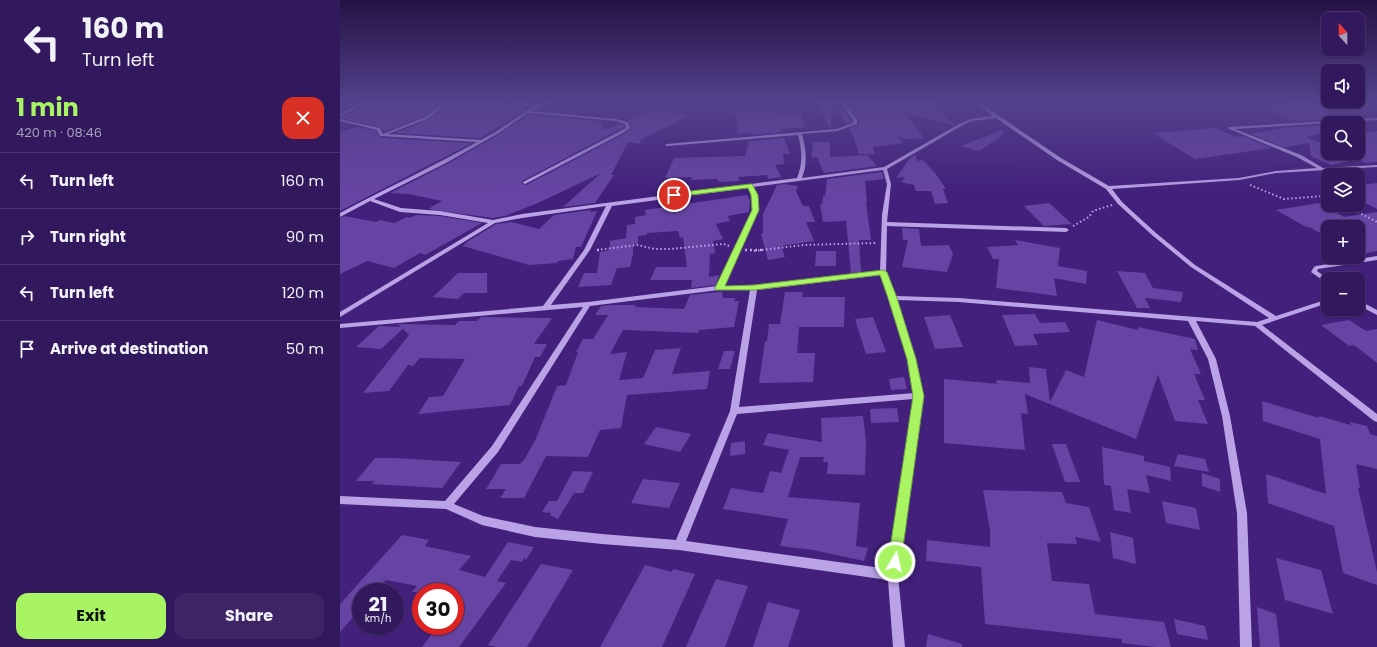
<!DOCTYPE html>
<meta charset="utf-8">
<style>
body{margin:0;font-family:Poppins,sans-serif;background:#3d2565;color:#f1f3f6;height:100vh;display:flex;flex-direction:column;font-size:15px;white-space:nowrap}
*{box-sizing:border-box;margin:0}
p{font-size:13px;color:#a8a0bb}
.icon{flex:none;width:22px;height:22px;fill:none;stroke:currentColor;stroke-width:2;stroke-linecap:round;stroke-linejoin:round}
.map{position:relative;flex:1;overflow:hidden}
.sheet{display:flex;flex-direction:column;background:#32185c;width:340px}
.sheet>*{flex:none}
.top-card{background:#32185c;color:#f1f3f6;overflow:hidden}
.needle{width:26px;rotate:339deg}
.tools{position:absolute;left:981px;top:12px;display:grid;gap:8px}
.tools a{display:grid;place-items:center;width:44px;height:44px;border-radius:8px;background:#32185c;box-shadow:0 1px 3px #0004,0 0 0 1px #4d3772;font-size:20px}
.speed{position:absolute;left:12px;top:583px;display:flex;gap:8px;font-size:20px;font-weight:700;text-align:center}
.speed>*{display:grid;place-content:center;width:52px;height:52px;border-radius:50%;background:#32185c;box-shadow:0 1px 3px #0004,0 0 0 1px #4d3772;line-height:1}
.speed small{font-size:10px;font-weight:400}
.speed .limit{border:6px solid #d22;background:#fff;color:#111}
.pin{position:absolute;display:grid;place-items:center;width:34px;height:34px;color:#fff;margin:-17px;border:2px solid #fff;border-radius:50%;box-shadow:0 1px 4px #0007}
.me{position:absolute;width:44px;margin:-22px;rotate:9deg;stroke-linejoin:round;filter:drop-shadow(0 0 3px #0008)}
.turn{display:flex;align-items:center;gap:14px;height:84px;padding:0 16px;font-size:18px}
.turn .icon{width:52px;height:52px;stroke-width:2.5}
.turn b{display:block;font-size:28px;line-height:34px}
.round{display:grid;place-items:center;flex:none;width:42px;height:42px;border-radius:12px;background:#3d2565}
.overview{display:flex;align-items:center;justify-content:space-between;height:68px;padding:0 16px}
h1{font-size:24px;font-weight:700;line-height:30px;color:#a8f462}
.button{display:flex;gap:8px;margin-top:auto;padding:8px 16px}
.button a{flex:1;height:46px;border-radius:12px;background:#a8f462;color:#111;font-size:16px;font-weight:700;line-height:46px;text-align:center}
.button a+a{background:#3d2565;color:#f1f3f6}
ul{padding:0;list-style:none}
li{display:flex;align-items:center;gap:12px;height:56px;padding:0 16px;border-top:1px solid #4d3772}
li div{flex:1}
li b{display:block;font-size:15px}
li em{font-style:normal}
main{display:flex;flex:1;min-height:0}
.map>svg:first-child{display:block}
</style>
<main>
<section class="sheet">
<div class="top-card">
<div class="turn"><svg class="icon" aria-label="left" viewBox="0 0 24 24"><path d="M17 20v-9H6M10 6l-5 5 5 5"/></svg><div><b>160 m</b>Turn left</div></div>
</div>
<div class="overview"><div><h1>1 min</h1><p>420 m · 08:46</p></div><a class="round" style="background:#d93025;color:#fff"><svg class="icon" aria-label="close" viewBox="0 0 24 24"><path d="M6 6l12 12M18 6L6 18"/></svg></a></div>
<ul>
<li><svg class="icon" aria-label="left" viewBox="0 0 24 24"><path d="M17 20v-9H6M10 6l-5 5 5 5"/></svg><div><b>Turn left</b></div><em>160 m</em></li>
<li><svg class="icon" aria-label="right" viewBox="0 0 24 24"><path d="M7 20v-9h11M14 6l5 5-5 5"/></svg><div><b>Turn right</b></div><em>90 m</em></li>
<li><svg class="icon" aria-label="left" viewBox="0 0 24 24"><path d="M17 20v-9H6M10 6l-5 5 5 5"/></svg><div><b>Turn left</b></div><em>120 m</em></li>
<li><svg class="icon" aria-label="arrive" viewBox="0 0 24 24"><path d="M6 21V4h12l-3 4 3 4H6"/></svg><div><b>Arrive at destination</b></div><em>50 m</em></li>
</ul>
<div class="button"><a>Exit</a><a>Share</a></div>
</section>
<div class="map">
<svg width="1037" height="647" viewBox="0 0 1037 647">
<rect width="100%" height="100%" fill="#42207b"/>
<g fill="#6644a3">
<polygon points="31,103 102,103 84,116 44,132 40,127 0,118"/>
<polygon points="109,103 191,103 191,104 180,108 186,109 141,138 55,133 88,120"/>
<polygon points="476,103 492,103 491,128 490,128"/>
<polygon points="494,103 500,103 512,122 506,124"/>
<polygon points="507,103 591,103 614,125 565,113 584,138 565,139 557,136 564,143 533,147 535,154 519,154 514,138 509,128 518,125 518,120"/>
<polygon points="951,103 988,103 988,116 980,117 986,120 956,121 920,108"/>
<polygon points="317,109 318,113 328,112 348,116 300,140 301,144 288,142 271,175 274,175 255,203 223,207 261,173 198,203 165,216 153,218 88,209 102,201 69,194 50,193 107,164 160,134 188,115 260,121 264,130 279,124 284,125 284,127 182,181 182,184 186,185 284,134 291,128 288,120"/>
<polygon points="435,109 438,115 460,113 465,127 441,129 442,132 411,135 411,133 398,134 395,112"/>
<polygon points="988,125 988,132 965,137 988,145 988,153 1008,153 1018,157 1018,134 1037,131 1037,162 1025,163 1018,159 991,165 971,156 969,143 944,147 911,134 942,128"/>
<polygon points="17,127 36,131 38,136 41,138 132,143 0,211 0,132"/>
<polygon points="875,128 896,137 902,136 932,148 855,159 813,133"/>
<polygon points="662,130 664,134 639,151 621,146"/>
<polygon points="444,138 450,154 443,154 444,164 435,165 442,178 440,179 441,177 428,179 427,175 398,177 400,181 379,182 377,179 351,180 352,177 325,178 334,158 405,156 409,141"/>
<polygon points="473,142 490,142 490,157 527,155 537,166 484,173 477,157 471,158"/>
<polygon points="575,155 578,161 583,160 595,173 606,189 603,189 608,203 595,204 591,191 576,191 574,185 561,182 565,177 556,178 570,158"/>
<polygon points="542,172 544,179 525,181 527,202 526,202 531,240 519,240 521,272 511,273 506,221 483,222 480,204 482,204 483,196 485,196 487,179"/>
<polygon points="1037,183 1037,209 1018,199 1018,185"/>
<polygon points="444,184 458,186 456,191 463,206 469,206 475,222 466,222 474,241 441,246 445,257 428,260 421,234 423,233 423,214 437,185"/>
<polygon points="407,195 410,201 409,212 388,216 390,221 376,224 383,239 373,241 375,253 370,254 369,277 379,275 376,285 351,288 352,280 310,280 316,267 347,267 343,237 340,238 338,231 307,233 306,235 298,236 298,244 293,244 293,254 290,267 277,268 271,285 238,287 244,273 257,273 260,252 270,250 270,241 286,238 287,225 295,224 295,217 306,215 305,210"/>
<polygon points="709,203 732,224 704,226 684,206"/>
<polygon points="979,203 1004,217 1037,212 1037,251 1018,255 1018,227 988,227 988,237 969,227 966,227 936,210"/>
<polygon points="251,210 250,212 257,211 241,247 236,247 233,259 218,261 217,263 189,265 123,246 127,242 156,224 171,222 199,229 214,215"/>
<polygon points="76,215 100,216 142,223 85,255 80,253 54,268 27,261 0,274 0,218 4,216 36,222 40,220 54,223 67,217 70,218"/>
<polygon points="562,228 579,229 581,246 609,245 613,254 607,272 562,267 568,240 563,240"/>
<polygon points="675,240 720,248 718,266 747,271 746,284 714,278 717,296 656,288 659,259 653,259 647,247 678,245"/>
<polygon points="476,251 496,251 496,266 475,266"/>
<polygon points="777,271 805,273 813,288 843,292 841,302 805,298 810,308 797,308"/>
<polygon points="118,273 147,273 147,293 124,293 118,299 93,297"/>
<polygon points="379,292 382,292 383,298 395,298 394,301 399,301 394,327 359,330 358,333 283,330 270,354 287,352 279,380 303,378 315,350 341,348 332,374 370,371 367,389 287,395 281,428 260,430 248,457 206,456 184,498 160,498 166,489 146,489 161,464 180,464 184,460 195,441 217,386 226,385 238,352 236,352 243,339 253,339 268,315 255,315 261,306 273,305 296,305 295,307 344,309 350,295"/>
<polygon points="445,292 463,292 462,297 505,297 504,327 459,327 457,353 475,353 473,382 419,383 425,341 427,341 429,324 440,324"/>
<polygon points="695,314 700,323 725,322 730,332 693,334 698,345 675,346 662,315"/>
<polygon points="610,315 623,347 595,349 584,317"/>
<polygon points="141,317 212,318 194,344 207,344 200,357 195,357 182,386 179,386 170,405 78,414 89,397 103,396 125,359 80,358 73,366 68,365 49,391 23,393 69,335 63,329 41,349 16,347 39,326 61,327 58,324 59,324 115,325 119,321 137,321"/>
<polygon points="533,317 546,352 526,354 515,319"/>
<polygon points="757,320 798,330 798,327 855,339 858,350 850,349 861,374 854,374 865,400 858,400 868,424 835,421 818,375 796,439 685,394 688,414 681,413 685,450 604,443 604,379 659,384 656,383 657,380 690,383 689,367 706,369 710,402 726,370 744,377"/>
<polygon points="1009,320 1026,331 1037,329 1037,363 1014,345 1009,346 981,325"/>
<polygon points="384,351 395,351 390,369 378,369"/>
<polygon points="564,377 567,389 551,390 549,379"/>
<polygon points="922,401 979,418 979,416 1011,425 1010,422 1027,426 1030,434 1037,436 1037,469 1016,464 1020,488 1018,488 1037,572 1037,585 1003,573 994,526 928,503 926,474 986,494 980,439 923,421"/>
<polygon points="557,408 559,422 531,423 530,409"/>
<polygon points="523,416 526,441 525,475 487,474 488,462 483,462 484,457 460,457 448,497 520,503 516,546 528,548 524,561 473,550 440,546 448,519 383,509 391,488 423,493 430,471 441,473 449,450 423,445 428,433 482,442 481,418"/>
<polygon points="316,427 351,434 340,452 304,444"/>
<polygon points="405,441 405,454 390,456 391,443"/>
<polygon points="712,444 726,444 740,482 725,482"/>
<polygon points="762,447 804,456 804,461 830,467 831,481 806,475 810,493 787,489 791,513 774,510 771,486 764,485"/>
<polygon points="838,454 865,459 869,472 834,466"/>
<polygon points="35,458 54,458 121,462 102,488 32,484 34,481 16,481"/>
<polygon points="233,471 253,472 243,493 234,493 218,519 210,515 211,513 202,512 209,501 217,501"/>
<polygon points="862,473 880,479 880,492 862,486"/>
<polygon points="303,479 340,483 329,508 291,503"/>
<polygon points="643,490 722,492 726,503 749,507 761,542 735,537 737,544 707,543 712,581 749,584 755,614 824,622 831,647 815,647 782,643 782,639 645,624 641,567 586,561 587,540 650,547 650,530"/>
<polygon points="822,501 856,508 860,530 826,523"/>
<polygon points="770,532 793,538 796,564 773,558"/>
<polygon points="62,535 89,540 85,546 131,556 119,570 145,577 168,542 194,547 186,560 184,558 182,562 171,560 157,581 166,583 119,647 82,647 98,626 115,626 115,592 72,592 77,586 46,580 35,592 21,592 21,608 0,632 0,604"/>
<polygon points="936,558 981,570 993,614 945,600"/>
<polygon points="201,564 233,570 187,647 156,647 148,645"/>
<polygon points="305,565 332,572 333,569 355,574 322,647 260,647"/>
<polygon points="376,579 408,586 385,647 346,647"/>
<polygon points="428,602 460,610 448,647 413,647"/>
<polygon points="917,607 936,614 940,647 920,647"/>
<polygon points="834,619 865,626 868,640 837,634"/>
<polygon points="588,634 622,644 622,647 586,647"/>
</g>
<g fill="none" stroke-linecap="round" stroke-linejoin="round">
<g stroke="#baa2e6" stroke-width="2" stroke-dasharray="1.5 2.5" stroke-linecap="butt">
<polyline points="910,185 944,199 983,196 988,199"/>
<polyline points="999,205 1010,208 1037,222"/>
<polyline points="733,226 749,217 753,211 772,205"/>
<polyline points="257,250 297,245 315,249 330,249 384,244 389,246"/>
<polyline points="405,250 409,251"/>
<polyline points="414,251 463,245 536,243"/>
</g>
<g stroke="#baa2e6" stroke-width="2.5" stroke-dasharray="2 3" stroke-linecap="butt">
<polyline points="257,250 260,250"/>
<polyline points="405,250 423,250"/>
</g>
<g fill="#baa2e6" fill-rule="evenodd">
<polygon points="22,103 27,103 0,116 0,114"/>
<path d="M104,103H108L87,119L48,134L141,140L157,131L186,111L201,103H206L191,111L276,119L288,122L290,128L283,133L185,184L183,183V182L286,128L285,124L276,121L188,113L159,133L106,163L34,199L61,208L100,211L153,220L182,214L457,178C463,164 462,150 458,135L327,146L325,145L327,144L497,129L513,123V120L501,103H505L517,120V124L497,131L462,134C466,149 468,163 462,178L544,167L621,123L631,119L653,116L636,103H640L721,158L769,186L899,178L936,171L977,168L957,157L887,128L889,127L1037,118V120L895,129L961,155L983,168L1037,165V167L936,173L899,180L772,189L782,202L816,233L855,265L936,316L988,299V303L922,325L1037,414V422L1034,421L915,326L856,321L876,359L890,416L907,513L912,647H900L897,513L882,416L868,359L848,321L619,302L557,300L576,359L582,396L558,575L565,647H553L548,580L339,550L262,544L195,537L142,525L106,509L0,504V496L105,501L152,446L243,307L0,328V324L203,306L244,250L266,206L182,218L155,223L0,317V312L148,223L100,215L60,212L30,201L0,217V213C45,189 92,167 137,142L41,136L39,135L37,130L0,121V119L40,128L43,134L85,117ZM656,118L717,160L766,189L778,204L812,235L851,267L929,318L917,322L619,298L556,296L546,273L547,226L726,232L729,230L726,228L547,222L551,184L547,169L623,125L632,121ZM543,170L547,184L542,215L540,271L414,286H383L418,210V195L413,187ZM408,188L412,195V210L377,286L248,302L211,305L250,250L272,206ZM541,275L550,298L568,359L574,393L399,407L417,290ZM379,290H410L390,411L336,540L262,534L195,527L143,516L114,504L158,452L250,306ZM573,399L549,569L346,541L397,414Z"/>
<polygon points="304,103 309,103 305,105 303,104"/>
<polygon points="1037,256 1037,260 978,269 977,271 988,279 988,284 971,272 974,267 976,266"/>
<polygon points="1018,300 1037,310 1037,315 1018,305"/>
</g>
</g>
<linearGradient id="sky" x2="0" y2="1"><stop stop-color="#241244"/><stop offset="0.53" stop-color="#54428d"/><stop offset="1" stop-color="#54428d" stop-opacity="0"/></linearGradient>
<rect width="1037" height="193" fill="url(#sky)"/>
<polygon fill="#a8f462" stroke="#6d9f40" points="410,184 412,184 418,195 419,210 385,286 414,285 543,270 547,272 557,298 576,359 584,396 561,562 559,566 555,568 550,566 548,562 573,396 567,359 548,298 540,275 414,290 376,290 375,288 412,210 411,195 408,188 334,197 330,195 334,193"/>
</svg>
<div class="tools">
<a><svg class="needle" viewBox="-14 -14 28 28"><path d="M0-13l5 13h-10z" fill="#e53935"/><path d="M0 13l5-13h-10z" fill="#a8a0bb"/></svg></a>
<a><svg class="icon" aria-label="sound" viewBox="0 0 24 24"><path d="M4 9h4l5-4v14l-5-4H4zM17 9q2 3 0 6"/></svg></a>
<a><svg class="icon" aria-label="search" viewBox="0 0 24 24"><circle cx="10" cy="10" r="6"/><path d="M15 15l6 6"/></svg></a>
<a><svg class="icon" aria-label="layers" viewBox="0 0 24 24"><path d="M12 4l9 5-9 5-9-5zM3 14l9 5 9-5"/></svg></a>
<a>+</a>
<a>−</a>
</div>
<div class="speed"><div>21<small>km/h</small></div><div class="limit">30</div></div>
<div class="pin" style="left:334px;top:195px;background:#d93025"><svg class="icon" aria-label="arrive" viewBox="0 0 24 24"><path d="M6 21V4h12l-3 4 3 4H6"/></svg></div>
<svg class="me" style="left:555px;top:562px" viewBox="-20 -20 40 40"><circle r="17" fill="#a8f462" stroke="#fff" stroke-width="3"/><path d="M0-11L8 9 0 5-8 9z" fill="#fff"/></svg>
</div>
</main>
